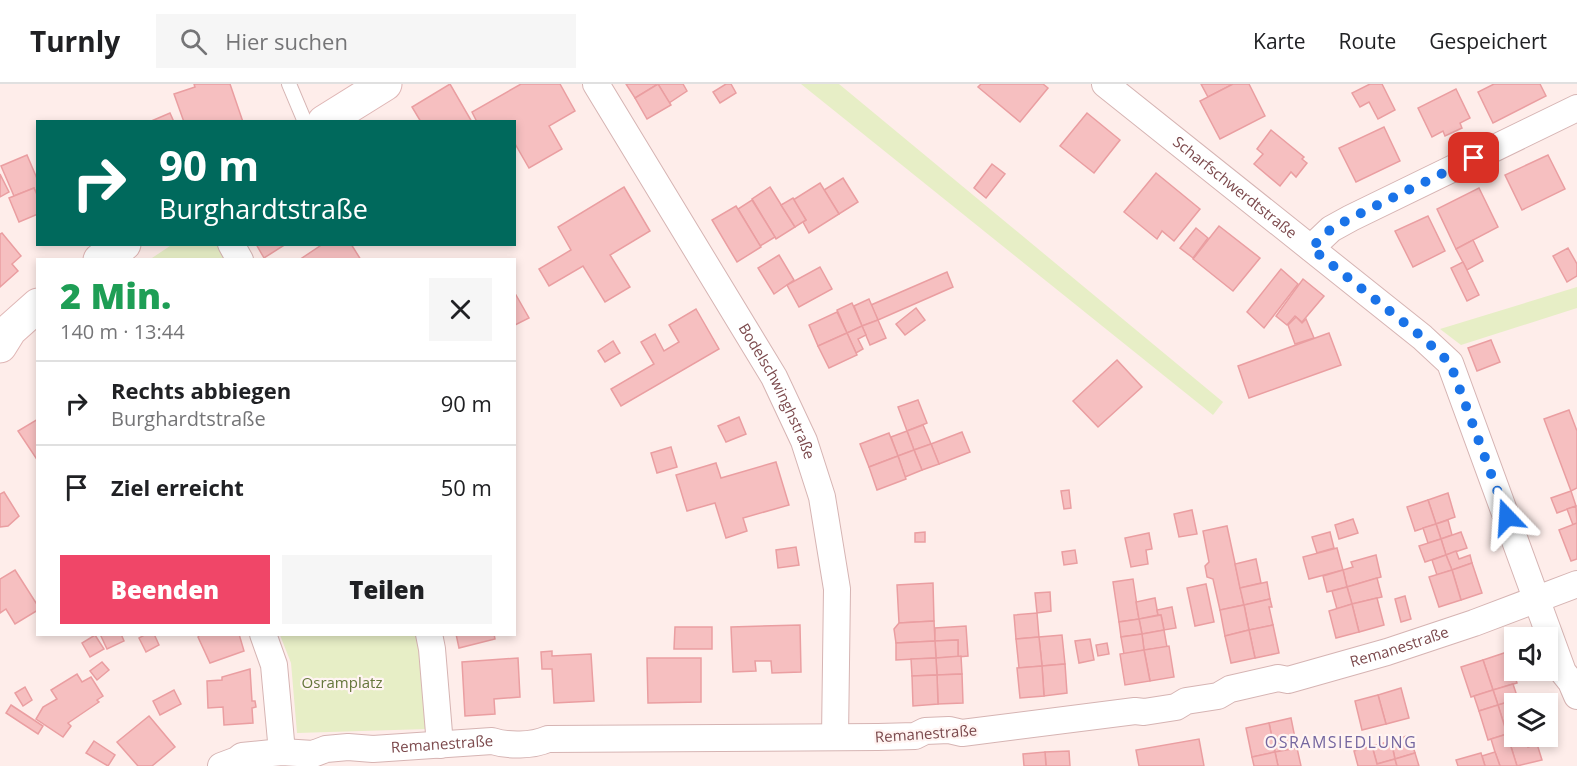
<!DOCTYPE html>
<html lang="de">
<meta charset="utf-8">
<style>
body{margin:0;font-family:"Open Sans",sans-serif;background:#f6f6f6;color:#202124;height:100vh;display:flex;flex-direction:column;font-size:22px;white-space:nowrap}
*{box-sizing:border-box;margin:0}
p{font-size:20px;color:#757577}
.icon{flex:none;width:33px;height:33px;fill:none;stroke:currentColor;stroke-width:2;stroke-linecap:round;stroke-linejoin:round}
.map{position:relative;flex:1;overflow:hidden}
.side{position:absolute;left:36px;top:174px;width:480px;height:378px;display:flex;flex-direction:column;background:#fff;border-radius:0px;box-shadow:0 3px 9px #0003}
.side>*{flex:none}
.banner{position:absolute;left:36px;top:36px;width:480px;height:126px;border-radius:0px;box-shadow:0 3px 9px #0003;background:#00695c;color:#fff;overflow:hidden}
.fabs{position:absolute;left:1504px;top:543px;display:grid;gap:12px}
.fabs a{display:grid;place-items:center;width:54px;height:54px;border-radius:0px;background:#fff;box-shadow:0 3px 9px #0003;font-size:30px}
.pin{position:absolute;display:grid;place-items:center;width:51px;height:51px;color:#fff;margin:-26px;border-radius:12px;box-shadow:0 3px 9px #0006}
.me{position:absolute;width:66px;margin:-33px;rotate:340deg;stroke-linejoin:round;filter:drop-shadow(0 0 4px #0008)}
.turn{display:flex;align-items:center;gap:21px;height:126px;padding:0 24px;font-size:27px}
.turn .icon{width:78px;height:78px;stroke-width:2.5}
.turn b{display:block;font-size:42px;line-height:51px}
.round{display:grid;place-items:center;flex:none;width:63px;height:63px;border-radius:0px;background:#f6f6f6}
.headline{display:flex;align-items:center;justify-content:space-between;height:102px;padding:0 24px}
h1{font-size:36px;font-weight:800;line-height:45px;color:#1e9e55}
.action{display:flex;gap:12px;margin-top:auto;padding:12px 24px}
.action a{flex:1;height:69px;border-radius:0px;background:#f04668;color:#fff;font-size:24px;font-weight:800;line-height:69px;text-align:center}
.action a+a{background:#f6f6f6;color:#202124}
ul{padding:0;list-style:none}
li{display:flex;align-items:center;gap:18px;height:84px;padding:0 24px;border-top:2px solid #e0e0e0}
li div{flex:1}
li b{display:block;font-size:22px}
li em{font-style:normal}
header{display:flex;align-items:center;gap:36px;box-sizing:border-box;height:84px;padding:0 30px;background:#fff;border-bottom:2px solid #e0e0e0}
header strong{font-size:28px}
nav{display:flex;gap:33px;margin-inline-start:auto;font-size:21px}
.search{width:420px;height:54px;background:#f6f6f6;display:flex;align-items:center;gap:15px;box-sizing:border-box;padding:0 21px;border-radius:0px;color:#757577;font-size:22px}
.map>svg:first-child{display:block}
</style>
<header>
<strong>Turnly</strong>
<div class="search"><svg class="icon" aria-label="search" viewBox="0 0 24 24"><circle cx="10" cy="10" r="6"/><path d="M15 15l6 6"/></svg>Hier suchen</div>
<nav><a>Karte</a><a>Route</a><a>Gespeichert</a></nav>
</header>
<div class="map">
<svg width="1577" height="682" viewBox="0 0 1577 682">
<rect width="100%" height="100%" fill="#feedea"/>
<g fill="#e7eec6">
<polygon points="801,0 839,0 1223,318 1213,331"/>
<polygon points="173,160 225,161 235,176 149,176"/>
<polygon points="1577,203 1577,224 1461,261 1440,245"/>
<polygon points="280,551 424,551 427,645 297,649 291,579"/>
</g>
<g fill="#f6bfc0" stroke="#ea9ea1" stroke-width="1.5">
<polygon points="194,0 230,0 243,38 184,38 174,10 195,3"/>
<polygon points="450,0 472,38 421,38 412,23"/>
<polygon points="521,0 560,0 575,27 549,42 562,65 529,84 514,58 514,38 477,38 472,28"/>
<polygon points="626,0 658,0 635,14"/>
<polygon points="658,0 683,0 687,7 669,19"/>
<polygon points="658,0 671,21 647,35 635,14"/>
<polygon points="726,0 731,0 736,9 720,19 713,8"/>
<polygon points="981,0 1043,0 1048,4 1020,38 978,3"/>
<polygon points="1201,0 1233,0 1208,13"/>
<polygon points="1233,0 1249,0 1265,32 1220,55 1200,17"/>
<polygon points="1370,0 1382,0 1395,26 1378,35 1369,18 1360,23 1352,9"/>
<polygon points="1494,0 1540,0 1546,12 1493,39 1478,8"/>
<polygon points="1456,5 1470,34 1460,39 1462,44 1445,52 1443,47 1432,53 1418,24"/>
<polygon points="170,29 174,38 149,38"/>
<polygon points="1087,29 1120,56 1094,89 1060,62"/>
<polygon points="1384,43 1400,77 1356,98 1339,64"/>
<polygon points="1271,46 1304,73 1302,75 1307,79 1296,93 1291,88 1280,102 1254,80 1263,70 1257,65"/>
<polygon points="27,71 38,97 38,106 35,107 34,104 14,112 1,82"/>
<polygon points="1548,71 1565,105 1522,126 1505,91"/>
<polygon points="992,80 1005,90 986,114 974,104"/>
<polygon points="1156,89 1200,125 1174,157 1162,147 1157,155 1124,128"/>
<polygon points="0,90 9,108 0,113"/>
<polygon points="843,94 858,118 839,130 824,106"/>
<polygon points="820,99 839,130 809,149 803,138 806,136 793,116"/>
<polygon points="624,103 650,147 610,171 630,203 605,218 583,182 549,202 539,185 571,166 558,143"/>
<polygon points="770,103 795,143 776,155 752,115"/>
<polygon points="34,104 38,113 38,130 19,138 9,114"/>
<polygon points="1479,104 1498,143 1456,165 1437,125"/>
<polygon points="793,114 806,136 795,143 781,121"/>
<polygon points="752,116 775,153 760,162 738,125"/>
<polygon points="736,122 761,163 737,178 712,136"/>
<polygon points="1428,132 1445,167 1413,183 1395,147"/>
<polygon points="1219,142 1260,174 1233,207 1193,175"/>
<polygon points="1196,144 1208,154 1193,174 1180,164"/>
<polygon points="2,149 21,172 12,180 18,187 0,203 0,150"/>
<polygon points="1473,156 1483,177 1467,186 1456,165"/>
<polygon points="256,160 286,160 264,174"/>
<polygon points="323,160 351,160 361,176 299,176"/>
<polygon points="1568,164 1577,180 1577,192 1567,198 1553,172"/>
<polygon points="779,171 794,196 774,210 758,184"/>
<polygon points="1463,178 1479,211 1467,217 1451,184"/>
<polygon points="820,183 832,205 799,223 787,201"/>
<polygon points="1281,185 1298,200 1264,244 1247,228"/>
<polygon points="947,188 953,203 878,236 871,221"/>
<polygon points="1303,195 1324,212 1302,238 1295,232 1287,241 1276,232"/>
<polygon points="516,211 529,234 515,241 514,212"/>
<polygon points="869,215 878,236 862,242 854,222"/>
<polygon points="852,219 862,242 847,249 837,226"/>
<polygon points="916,224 925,236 905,251 896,240"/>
<polygon points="696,225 719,265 621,322 611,305 654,280 641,258 655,250 664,267 679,258 669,241"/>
<polygon points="837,228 847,249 818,262 809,241"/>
<polygon points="1296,233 1302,239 1306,235 1314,254 1295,260 1288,241"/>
<polygon points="878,236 886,254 870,261 862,242"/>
<polygon points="862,242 866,251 858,255 863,265 856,269 847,249"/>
<polygon points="847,249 857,271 829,284 818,262"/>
<polygon points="1329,249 1341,281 1249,314 1238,282"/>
<polygon points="1491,256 1500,278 1477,287 1468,264"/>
<polygon points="613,257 620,269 605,278 598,267"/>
<polygon points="1117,276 1142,303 1098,343 1073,317"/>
<polygon points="918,316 927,339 907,347 898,323"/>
<polygon points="1569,326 1577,347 1577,404 1571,407 1544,335"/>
<polygon points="739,333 746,350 726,358 718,342"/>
<polygon points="38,335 38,377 18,347"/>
<polygon points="923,341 931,360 914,366 907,347"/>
<polygon points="907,347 914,366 898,372 891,353"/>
<polygon points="962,348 970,368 939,380 931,360"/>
<polygon points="889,349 898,372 869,383 860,360"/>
<polygon points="931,360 939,380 922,386 914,366"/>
<polygon points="671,363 677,383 657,389 651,369"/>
<polygon points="914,366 922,386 905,393 898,372"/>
<polygon points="898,372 906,395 877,406 869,383"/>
<polygon points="776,378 789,421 743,434 747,447 726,454 715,419 687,427 676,391 716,379 721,394"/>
<polygon points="1069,406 1071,424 1064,425 1061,407"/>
<polygon points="1571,407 1576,422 1557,429 1551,414"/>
<polygon points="4,408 19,432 8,442 0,443 0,410"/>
<polygon points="1448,409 1455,433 1436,440 1428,416"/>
<polygon points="1428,416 1436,440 1415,447 1407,423"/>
<polygon points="1576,422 1577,439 1573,441 1567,425"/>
<polygon points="1192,426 1197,450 1179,453 1174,430"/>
<polygon points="1353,435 1358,449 1339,455 1335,441"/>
<polygon points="1448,436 1452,451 1441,455 1436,440"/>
<polygon points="1577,439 1577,475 1571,477 1559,446"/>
<polygon points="1436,440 1441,455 1428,459 1423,444"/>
<polygon points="1227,442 1244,521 1220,526 1213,495 1207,493 1205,482 1209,478 1203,447"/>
<polygon points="925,448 925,458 915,458 915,449"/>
<polygon points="1330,448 1334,464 1317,469 1312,453"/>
<polygon points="1461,448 1467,464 1446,471 1441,455"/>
<polygon points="1149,449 1152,465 1146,466 1148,480 1131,483 1125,454"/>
<polygon points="1441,455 1446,471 1425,478 1419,462"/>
<polygon points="796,463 799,481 778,484 776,466"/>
<polygon points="1337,464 1343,486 1309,495 1303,473"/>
<polygon points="1075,466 1077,479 1064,481 1062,468"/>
<polygon points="1456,467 1459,475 1470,471 1472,479 1452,486 1446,471"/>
<polygon points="1376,471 1381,493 1347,503 1343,486 1353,483 1351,478"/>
<polygon points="1446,471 1452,486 1437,491 1432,476"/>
<polygon points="1256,475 1261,499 1240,504 1235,480"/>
<polygon points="1472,479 1482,509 1461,516 1452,486"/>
<polygon points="15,486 38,522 38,526 15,540 6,525 0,529 0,495"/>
<polygon points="1343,486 1347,503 1327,508 1323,492"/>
<polygon points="1452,486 1461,516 1439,523 1429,493"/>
<polygon points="1377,494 1382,513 1352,520 1347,503"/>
<polygon points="1133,495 1139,535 1119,538 1113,498"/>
<polygon points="1267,498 1270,515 1244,521 1240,504"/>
<polygon points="933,499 934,537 899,539 897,501"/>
<polygon points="1206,500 1214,538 1195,542 1187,504"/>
<polygon points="1347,503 1352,520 1337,525 1332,507"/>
<polygon points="1050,508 1051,527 1037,529 1035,509"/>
<polygon points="1405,512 1411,535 1401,538 1395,515"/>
<polygon points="1155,514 1158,531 1139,535 1136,518"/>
<polygon points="1377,514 1384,541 1359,548 1352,520"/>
<polygon points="1270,515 1272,523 1269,523 1273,541 1249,546 1244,521"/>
<polygon points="1352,520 1359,548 1336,554 1329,527"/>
<polygon points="1244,521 1249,546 1225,552 1220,526"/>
<polygon points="1172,523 1176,544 1164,546 1161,531 1158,531 1157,526"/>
<polygon points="1037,529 1039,553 1016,555 1014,531"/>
<polygon points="1161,531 1164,546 1142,550 1139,535"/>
<polygon points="1139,535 1142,550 1121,553 1119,538"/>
<polygon points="934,537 935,557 896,559 894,545 899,539"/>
<polygon points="800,541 801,588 772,589 771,577 755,577 756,587 733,588 731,543"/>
<polygon points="1273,541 1279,569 1255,574 1249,546"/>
<polygon points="966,542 968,572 958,573 958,556 935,557 935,544"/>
<polygon points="675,543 712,543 712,565 674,565"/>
<polygon points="1164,546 1167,563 1144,566 1142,550"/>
<polygon points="1249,546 1255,574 1231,579 1225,552"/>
<polygon points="100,550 121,550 124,557 107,565"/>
<polygon points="146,550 154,550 159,561 146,568 139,554"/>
<polygon points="200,550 239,550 244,567 210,579 198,553"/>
<polygon points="456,550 494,550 495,555 459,564"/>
<polygon points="1142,550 1144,566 1124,570 1121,553"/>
<polygon points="95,551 104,565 90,573 82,559"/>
<polygon points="1062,551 1065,580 1042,582 1039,553"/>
<polygon points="1039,553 1042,582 1019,584 1016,555"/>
<polygon points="1090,555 1094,576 1079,579 1075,557"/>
<polygon points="958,556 958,573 936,574 935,557"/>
<polygon points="935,557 936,574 896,576 896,559"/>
<polygon points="1107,559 1109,570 1098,572 1096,561"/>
<polygon points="1169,562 1174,593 1150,597 1144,566"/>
<polygon points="1144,566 1150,597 1125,601 1120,570"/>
<polygon points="552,567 552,572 591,570 594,617 554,619 552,585 542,585 541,568"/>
<polygon points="1507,568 1517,599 1493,606 1483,576"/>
<polygon points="961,572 962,590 937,591 936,574"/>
<polygon points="518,574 520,613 494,615 495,630 465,632 462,578"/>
<polygon points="647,574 701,574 701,618 648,619"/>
<polygon points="936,574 937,591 912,592 911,575"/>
<polygon points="1483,576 1493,606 1471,613 1461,583"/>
<polygon points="102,578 109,586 97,596 90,587"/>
<polygon points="1065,580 1067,609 1044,612 1042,582"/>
<polygon points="1042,582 1044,612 1020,614 1017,584"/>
<polygon points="250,585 252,617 255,617 256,623 252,624 253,639 224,641 223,623 208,624 207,597 222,596 222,593"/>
<polygon points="77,590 82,598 91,593 103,612 97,616 99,618 68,639 71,642 63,653 36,635 43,623 57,615 51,606"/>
<polygon points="962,590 963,619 938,620 937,591"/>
<polygon points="937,591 938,620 913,622 912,592"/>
<polygon points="1513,600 1518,615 1498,621 1493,606"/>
<polygon points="25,603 32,616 23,622 15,609"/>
<polygon points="1401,604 1409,634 1386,640 1378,611"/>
<polygon points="174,606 181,620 160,631 153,617"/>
<polygon points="1493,606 1498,621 1479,627 1474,612"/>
<polygon points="1378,611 1386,640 1362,646 1355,617"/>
<polygon points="1518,615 1520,620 1515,620 1515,647 1507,650 1498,621"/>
<polygon points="11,621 43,642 38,650 6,629"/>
<polygon points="1498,621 1507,650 1488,656 1479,627"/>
<polygon points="149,632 175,663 152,682 138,682 117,658"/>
<polygon points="1291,634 1297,664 1275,668 1269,639"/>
<polygon points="1269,639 1275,668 1252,673 1246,644"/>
<polygon points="1515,647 1515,652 1525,652 1528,663 1537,660 1542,676 1517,682 1507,650"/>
<polygon points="1507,650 1517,682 1500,682 1495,668 1491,655"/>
<polygon points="1410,651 1415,669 1395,675 1391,657"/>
<polygon points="1199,655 1204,682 1139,682 1136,666"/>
<polygon points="94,657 115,671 108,682 86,669"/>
<polygon points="1391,657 1395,675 1377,680 1372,662"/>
<polygon points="1372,662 1377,680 1395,675 1397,682 1358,682 1354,667"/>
<polygon points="1297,664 1301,682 1278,682 1275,668"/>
<polygon points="1069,667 1070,682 1046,682 1045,668"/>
<polygon points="1045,668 1046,682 1024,682 1023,670"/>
<polygon points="1275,668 1278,682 1254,682 1252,673"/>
<polygon points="1495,668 1500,682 1485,682 1482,672"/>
<polygon points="1415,669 1419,682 1397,682 1395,675"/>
<polygon points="1481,669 1485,682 1458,682 1456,676"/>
</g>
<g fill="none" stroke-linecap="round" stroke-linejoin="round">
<g stroke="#d6b4b3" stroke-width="16">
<polyline id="lane" points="289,0 305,38"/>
</g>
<g stroke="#d6b4b3" stroke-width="28">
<g id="street">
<path id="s1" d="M596,0L774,293L804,357L822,413L837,505L835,653"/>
<path id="s2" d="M1105,0L1422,253L1450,279L1563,588L1571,598L1577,612"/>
<polyline points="231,160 240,176"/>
<polyline points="1311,164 1331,145 1351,134 1577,24"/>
<polyline points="263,550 274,581 282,668"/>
<polyline points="429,550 432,565 440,661"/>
<path id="s3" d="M221,682L237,676L242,672L282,668L313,670L326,665L348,663L373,665L492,657C508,662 532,662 548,655L878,653L915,652L925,647L949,646L962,649L1135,627L1144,628L1176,623L1186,617L1218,612L1230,605L1278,594L1288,596L1387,568L1474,539L1577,500"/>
</g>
</g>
<g stroke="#dfb6b5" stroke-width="35">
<g id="secondary">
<polyline points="324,38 385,0"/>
<polyline points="100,176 124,160"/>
<polyline points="0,262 10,246 38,221"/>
</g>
</g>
<use href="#lane" stroke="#fff" stroke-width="14"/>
<use href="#street" stroke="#fff" stroke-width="26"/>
<use href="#secondary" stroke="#fff" stroke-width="33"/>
</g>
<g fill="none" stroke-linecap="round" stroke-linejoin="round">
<polyline stroke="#1a73e8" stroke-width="10" stroke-dasharray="0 18" points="1474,74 1351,134 1331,145 1311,164 1422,253 1450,279 1507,433"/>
</g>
<g text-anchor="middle" stroke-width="4.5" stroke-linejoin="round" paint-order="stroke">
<g font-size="15" fill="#7c4a4d" stroke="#fff4f2">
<text dy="5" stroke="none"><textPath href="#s2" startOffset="166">Scharfschwerdtstraße</textPath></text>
<text dy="5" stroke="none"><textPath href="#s1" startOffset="357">Bodelschwinghstraße</textPath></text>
<text dy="5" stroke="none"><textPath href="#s3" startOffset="1197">Remanestraße</textPath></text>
<text transform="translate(926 650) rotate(-4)" y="5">Remanestraße</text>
<text dy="5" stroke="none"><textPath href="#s3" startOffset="225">Remanestraße</textPath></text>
</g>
<g font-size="15" fill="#65763b" stroke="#fff4f2">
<text x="342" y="604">Osramplatz</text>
</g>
<g font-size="16" letter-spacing="1.5" fill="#74669f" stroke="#fff4f2">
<text x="1341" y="664">OSRAMSIEDLUNG</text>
</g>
</g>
</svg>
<div class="fabs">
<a><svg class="icon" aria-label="sound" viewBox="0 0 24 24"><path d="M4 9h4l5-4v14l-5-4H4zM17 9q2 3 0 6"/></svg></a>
<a><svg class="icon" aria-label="layers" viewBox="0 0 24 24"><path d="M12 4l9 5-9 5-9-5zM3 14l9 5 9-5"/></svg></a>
</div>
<div class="pin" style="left:1474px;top:74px;background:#d93025"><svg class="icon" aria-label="arrive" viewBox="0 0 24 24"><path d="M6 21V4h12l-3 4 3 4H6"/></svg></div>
<svg class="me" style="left:1507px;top:433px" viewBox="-20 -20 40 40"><path d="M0-17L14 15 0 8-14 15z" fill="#1a73e8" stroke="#fff" stroke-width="4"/></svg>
<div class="banner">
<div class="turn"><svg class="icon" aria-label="right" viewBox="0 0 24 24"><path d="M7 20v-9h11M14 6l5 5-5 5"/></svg><div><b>90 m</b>Burghardtstraße</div></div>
</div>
<section class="side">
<div class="headline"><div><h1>2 Min.</h1><p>140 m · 13:44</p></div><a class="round"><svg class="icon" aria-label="close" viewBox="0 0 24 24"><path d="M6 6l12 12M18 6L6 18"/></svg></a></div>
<ul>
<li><svg class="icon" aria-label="right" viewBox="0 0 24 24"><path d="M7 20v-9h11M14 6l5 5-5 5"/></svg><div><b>Rechts abbiegen</b><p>Burghardtstraße</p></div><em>90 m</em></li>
<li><svg class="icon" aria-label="arrive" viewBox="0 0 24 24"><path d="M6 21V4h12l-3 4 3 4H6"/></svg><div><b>Ziel erreicht</b></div><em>50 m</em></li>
</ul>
<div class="action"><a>Beenden</a><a>Teilen</a></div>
</section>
</div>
